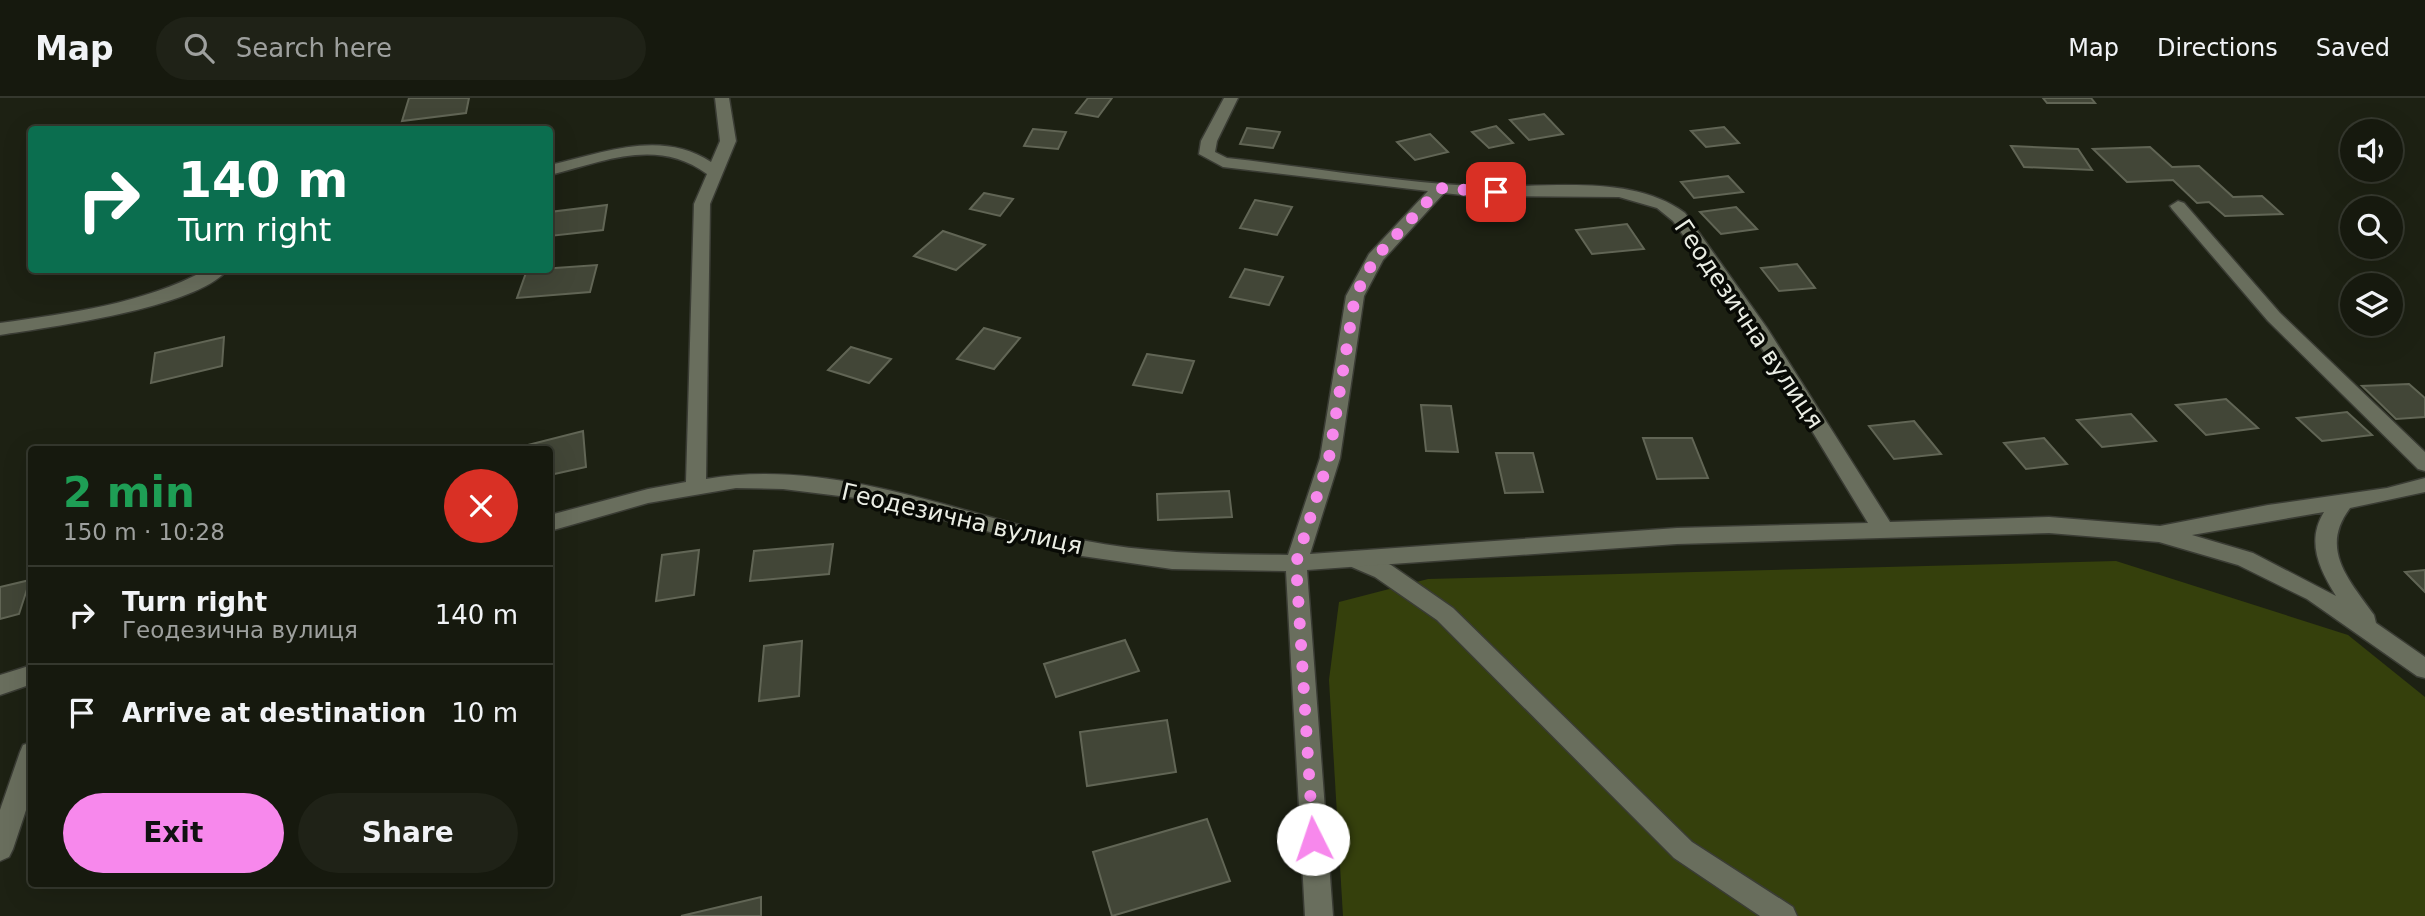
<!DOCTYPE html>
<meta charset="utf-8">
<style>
body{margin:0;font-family:"DejaVu Sans",sans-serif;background:#1f2217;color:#f1f3f6;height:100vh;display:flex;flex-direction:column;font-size:26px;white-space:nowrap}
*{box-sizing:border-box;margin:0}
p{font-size:23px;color:#9ea09e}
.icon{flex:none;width:38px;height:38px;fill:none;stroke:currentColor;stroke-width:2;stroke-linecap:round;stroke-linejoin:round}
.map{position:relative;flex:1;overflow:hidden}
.drawer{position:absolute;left:28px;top:348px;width:525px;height:441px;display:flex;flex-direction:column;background:#16190e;border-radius:7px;box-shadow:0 7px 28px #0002,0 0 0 2px #35382e}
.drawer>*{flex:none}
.hud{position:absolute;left:28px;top:28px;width:525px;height:147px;border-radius:7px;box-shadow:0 7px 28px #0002,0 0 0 2px #35382e;background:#0b6e4f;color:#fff;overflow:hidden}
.buttons{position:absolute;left:2340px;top:21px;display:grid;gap:14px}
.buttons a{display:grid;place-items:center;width:63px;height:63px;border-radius:50%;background:#16190e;box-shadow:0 7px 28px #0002,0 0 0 2px #35382e;font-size:35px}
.pin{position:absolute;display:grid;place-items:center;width:60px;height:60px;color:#fff;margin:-30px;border-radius:14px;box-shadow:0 4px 10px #0006}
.me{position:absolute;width:77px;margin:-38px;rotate:356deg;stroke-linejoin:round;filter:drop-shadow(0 0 5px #0008)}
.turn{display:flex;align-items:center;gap:24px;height:147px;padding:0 35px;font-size:32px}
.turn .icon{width:91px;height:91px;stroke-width:2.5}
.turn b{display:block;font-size:49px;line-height:60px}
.round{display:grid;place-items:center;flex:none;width:74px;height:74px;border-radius:37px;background:#1f2217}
.head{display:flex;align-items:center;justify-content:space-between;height:119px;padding:0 35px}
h1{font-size:42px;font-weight:700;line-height:52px;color:#1e9e55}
.primary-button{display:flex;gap:14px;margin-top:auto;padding:14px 35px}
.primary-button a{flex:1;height:80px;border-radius:42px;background:#f788ec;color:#111;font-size:28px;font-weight:700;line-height:80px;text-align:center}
.primary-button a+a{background:#1f2217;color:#f1f3f6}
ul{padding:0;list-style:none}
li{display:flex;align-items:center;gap:21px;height:98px;padding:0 35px;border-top:2px solid #35382e}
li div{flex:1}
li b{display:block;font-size:26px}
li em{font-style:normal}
header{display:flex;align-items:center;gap:42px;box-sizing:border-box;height:98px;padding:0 35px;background:#16190e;border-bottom:2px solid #35382e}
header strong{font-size:33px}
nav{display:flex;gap:38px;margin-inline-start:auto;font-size:24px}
.search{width:490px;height:63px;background:#1f2217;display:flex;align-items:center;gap:18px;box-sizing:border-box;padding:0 24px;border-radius:38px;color:#9ea09e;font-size:26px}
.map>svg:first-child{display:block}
</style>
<header>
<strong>Map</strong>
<div class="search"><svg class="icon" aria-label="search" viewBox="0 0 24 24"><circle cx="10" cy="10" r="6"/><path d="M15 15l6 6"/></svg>Search here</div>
<nav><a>Map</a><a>Directions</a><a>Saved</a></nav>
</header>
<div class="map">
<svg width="2425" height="818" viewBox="0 0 2425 818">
<rect width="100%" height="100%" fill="#1d2113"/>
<polygon fill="#35400c" points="2116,463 2348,537 2425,599 2425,818 1343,818 1329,582 1339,504 1428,481"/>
<g fill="#424637" stroke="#616555" stroke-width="2">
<polygon points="409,0 469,0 466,15 402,23"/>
<polygon points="1088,0 1112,0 1098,19 1076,15"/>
<polygon points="2043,0 2091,0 2095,5 2047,5"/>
<polygon points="1544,16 1563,36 1529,42 1510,22"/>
<polygon points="1496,28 1513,45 1489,50 1472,34"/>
<polygon points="1724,29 1739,45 1706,49 1691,33"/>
<polygon points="1247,30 1280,34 1273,50 1240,46"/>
<polygon points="1033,31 1066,34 1058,51 1024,48"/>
<polygon points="1430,36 1448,54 1415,62 1397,44"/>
<polygon points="2011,48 2078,51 2092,72 2024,69"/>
<polygon points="2150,49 2172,69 2199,68 2233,99 2262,98 2282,116 2225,118 2209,104 2197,105 2173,82 2127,84 2093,51"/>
<polygon points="1728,78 1743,94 1694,100 1681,84"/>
<polygon points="984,95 1013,101 1000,118 970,111"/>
<polygon points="1255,102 1292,109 1277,137 1240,130"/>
<polygon points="607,107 603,132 550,138 550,114"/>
<polygon points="1736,109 1757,131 1721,136 1700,114"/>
<polygon points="1627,126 1644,151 1592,156 1576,132"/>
<polygon points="943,133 985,147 956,172 914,158"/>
<polygon points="1797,166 1815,190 1779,193 1761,170"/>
<polygon points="597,167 590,194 517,200 527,172"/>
<polygon points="1245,171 1283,179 1269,207 1230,199"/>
<polygon points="984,230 1020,240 994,271 957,261"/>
<polygon points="224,239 222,268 151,285 155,255"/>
<polygon points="851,249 891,261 869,285 828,272"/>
<polygon points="1147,256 1194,263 1182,295 1133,287"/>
<polygon points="2409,286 2425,300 2425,319 2396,321 2362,288"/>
<polygon points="2226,301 2258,330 2206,337 2176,307"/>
<polygon points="1421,307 1451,308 1458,354 1426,353"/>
<polygon points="2347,314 2372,337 2322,343 2297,320"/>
<polygon points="2131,316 2156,343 2102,349 2077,322"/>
<polygon points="1914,323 1941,356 1894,361 1869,328"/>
<polygon points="583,333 586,369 550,377 550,352 508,352"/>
<polygon points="1643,340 1692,340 1708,380 1657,381"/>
<polygon points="2044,340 2067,366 2026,371 2004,345"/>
<polygon points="1496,355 1533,355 1543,394 1505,395"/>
<polygon points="1229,393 1232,419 1158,422 1157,396"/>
<polygon points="833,446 829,476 750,483 754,453"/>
<polygon points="699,452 694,497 656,503 662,457"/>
<polygon points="2425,472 2425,494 2405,474"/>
<polygon points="30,482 19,516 0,521 0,489"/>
<polygon points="1125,542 1139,573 1056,599 1044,566"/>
<polygon points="802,543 799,598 759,603 764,548"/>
<polygon points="1167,622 1176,674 1087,688 1080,634"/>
<polygon points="1207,721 1230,783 1112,818 1093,754"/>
<polygon points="761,799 761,818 681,818"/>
</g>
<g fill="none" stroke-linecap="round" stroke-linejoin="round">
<g stroke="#3a3c34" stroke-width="3">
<g id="lane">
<polygon points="2178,103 2184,105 2280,215 2425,354 2425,373 2418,371 2268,223 2172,111 2170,108"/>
<polygon points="1355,453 1391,467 1453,510 1692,744 1793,809 1797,818 1760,818 1674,760 1437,522 1375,479 1347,467 1344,461 1347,455"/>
</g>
</g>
<g stroke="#3a3c34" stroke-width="3">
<g id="street">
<path d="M715,0H729L736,43L710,106L706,381C834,359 959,417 1081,442C1150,456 1219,456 1288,457L1320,360L1346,198L1369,156L1428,93L1223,69L1199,56L1201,43L1224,0H1238L1217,43L1215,54L1227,60C1308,69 1390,83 1471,88C1539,92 1628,73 1685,115L1767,230L1890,424L2049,419L2160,428L2268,407L2387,390L2425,380V394L2350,410C2319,451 2349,482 2374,517L2376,525L2425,559V580L2417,578L2307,501L2238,467L2159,444L2049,435L1677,446L1307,472L1333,818H1305L1286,473L1172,471L1082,458L864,401L783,391L736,390L648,405L550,433V417L648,391L686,384L694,106L707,76C656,39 604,64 550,77V67C603,55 661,31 711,64L720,43ZM1444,95L1471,98L1619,99L1657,110L1673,123L1753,236L1868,425L1677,430L1310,456L1340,360L1364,198L1383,162ZM2324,414C2306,443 2319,471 2336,498L2253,455L2192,437Z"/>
<path d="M206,172H227C196,210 50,229 0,237V225C71,215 142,206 206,172Z"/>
<polygon points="32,567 32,586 0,597 0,577"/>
<polygon points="32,644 32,694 13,751 9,759 0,763 0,712 20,654 23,647"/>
</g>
</g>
<use href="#lane" fill="#696e5d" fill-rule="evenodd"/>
<use href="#street" fill="#696e5d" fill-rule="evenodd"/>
</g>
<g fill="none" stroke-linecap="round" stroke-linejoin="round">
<polyline stroke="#f788ec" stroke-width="12" stroke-dasharray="0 21.6" points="1313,741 1296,465 1329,360 1355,198 1375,160 1440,90 1496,94"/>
</g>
<g text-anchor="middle" stroke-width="7" stroke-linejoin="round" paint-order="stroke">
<g font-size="24" fill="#eaede4" stroke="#080a05">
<text transform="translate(1749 226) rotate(56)" y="8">Геодезична вулиця</text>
<text transform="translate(962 421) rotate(13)" y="8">Геодезична вулиця</text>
</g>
</g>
</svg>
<div class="buttons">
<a><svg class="icon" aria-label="sound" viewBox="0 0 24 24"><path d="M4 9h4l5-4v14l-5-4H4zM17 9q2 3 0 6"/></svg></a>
<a><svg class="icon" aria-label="search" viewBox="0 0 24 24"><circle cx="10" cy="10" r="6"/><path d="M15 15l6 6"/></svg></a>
<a><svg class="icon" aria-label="layers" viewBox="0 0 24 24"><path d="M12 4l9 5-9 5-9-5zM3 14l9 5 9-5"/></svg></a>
</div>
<div class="pin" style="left:1496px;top:94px;background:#d93025"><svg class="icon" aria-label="arrive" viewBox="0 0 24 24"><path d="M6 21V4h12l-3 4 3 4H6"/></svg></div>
<svg class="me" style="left:1313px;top:741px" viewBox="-20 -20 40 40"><circle r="19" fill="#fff"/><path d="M0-13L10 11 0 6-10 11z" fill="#f788ec"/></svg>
<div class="hud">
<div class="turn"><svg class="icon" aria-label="right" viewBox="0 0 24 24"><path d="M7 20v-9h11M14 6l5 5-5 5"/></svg><div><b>140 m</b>Turn right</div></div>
</div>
<section class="drawer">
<div class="head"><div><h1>2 min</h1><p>150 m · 10:28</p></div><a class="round" style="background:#d93025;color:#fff"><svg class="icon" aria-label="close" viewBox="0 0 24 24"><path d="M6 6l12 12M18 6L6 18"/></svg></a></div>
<ul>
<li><svg class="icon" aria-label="right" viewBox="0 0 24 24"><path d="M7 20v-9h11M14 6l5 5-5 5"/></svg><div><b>Turn right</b><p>Геодезична вулиця</p></div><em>140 m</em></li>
<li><svg class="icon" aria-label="arrive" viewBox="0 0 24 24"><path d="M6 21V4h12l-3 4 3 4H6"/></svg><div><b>Arrive at destination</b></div><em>10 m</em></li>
</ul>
<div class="primary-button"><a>Exit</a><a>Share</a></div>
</section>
</div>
